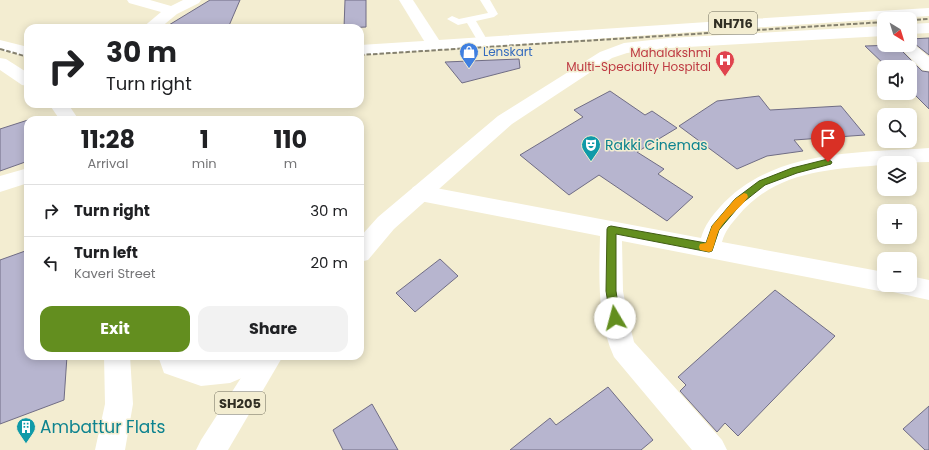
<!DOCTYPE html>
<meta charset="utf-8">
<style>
body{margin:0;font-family:Poppins,sans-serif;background:#f2f2f2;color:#202124;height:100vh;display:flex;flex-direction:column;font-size:15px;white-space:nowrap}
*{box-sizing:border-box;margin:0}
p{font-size:13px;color:#757577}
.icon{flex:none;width:22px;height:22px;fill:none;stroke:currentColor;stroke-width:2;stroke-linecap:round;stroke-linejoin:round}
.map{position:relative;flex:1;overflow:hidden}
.drawer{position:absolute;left:24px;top:116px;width:340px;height:244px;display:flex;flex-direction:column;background:#fff;border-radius:12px;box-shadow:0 2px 10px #0003}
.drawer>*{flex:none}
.top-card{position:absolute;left:24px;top:24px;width:340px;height:84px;border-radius:12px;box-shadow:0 2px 10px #0003;background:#fff;color:#202124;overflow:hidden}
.needle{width:26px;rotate:142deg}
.fabs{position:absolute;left:877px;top:12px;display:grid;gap:8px}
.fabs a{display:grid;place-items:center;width:40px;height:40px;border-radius:8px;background:#fff;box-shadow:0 2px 10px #0003;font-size:20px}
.pin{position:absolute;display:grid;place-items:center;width:34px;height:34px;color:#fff;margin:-41px -17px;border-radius:50% 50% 50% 0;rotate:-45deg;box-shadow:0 0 4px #0007}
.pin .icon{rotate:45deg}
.me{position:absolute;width:44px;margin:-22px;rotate:352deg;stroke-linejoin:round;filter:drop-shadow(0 0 3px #0008)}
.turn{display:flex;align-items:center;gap:14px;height:84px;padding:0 16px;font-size:18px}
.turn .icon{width:52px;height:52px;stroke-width:2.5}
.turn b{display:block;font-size:28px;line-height:34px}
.eta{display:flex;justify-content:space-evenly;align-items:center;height:68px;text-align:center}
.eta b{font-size:24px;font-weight:700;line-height:28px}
.primary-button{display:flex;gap:8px;margin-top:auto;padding:8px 16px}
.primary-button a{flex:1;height:46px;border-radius:12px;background:#638e1f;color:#fff;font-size:16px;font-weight:700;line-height:46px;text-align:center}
.primary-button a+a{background:#f2f2f2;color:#202124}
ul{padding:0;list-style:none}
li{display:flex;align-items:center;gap:12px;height:52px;padding:0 16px;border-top:1px solid #e0e0e0}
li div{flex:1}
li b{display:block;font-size:15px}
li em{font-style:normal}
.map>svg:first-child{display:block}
</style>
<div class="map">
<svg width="929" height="450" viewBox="0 0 929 450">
<rect width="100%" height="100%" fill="#f3edd1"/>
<g fill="#b7b5cf" stroke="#706d85">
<polygon points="210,0 240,0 228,28 164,28"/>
<polygon points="345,0 366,0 366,27 344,28"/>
<polygon points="929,38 929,55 910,40 910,39"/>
<polygon points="896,45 922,71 929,72 929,109 910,90 910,67 887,67 865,46"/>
<polygon points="519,59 520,68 462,83 445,62"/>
<polygon points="610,91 645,115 652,111 677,128 637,152 664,169 658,174 693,197 667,221 599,175 569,195 520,155 583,117 574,110"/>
<polygon points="759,96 770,110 841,106 865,135 794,140 803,151 767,156 737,169 679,126 717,101"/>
<polygon points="28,120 28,161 0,171 0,129"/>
<polygon points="28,250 28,356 67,356 64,400 0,424 0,260"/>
<polygon points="440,259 458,276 415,312 396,293"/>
<polygon points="775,290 835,336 738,436 725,423 717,432 680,391 686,385 678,377"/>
<polygon points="608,387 653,440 641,450 510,450 550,418 556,425"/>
<polygon points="372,404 398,450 343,450 333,430"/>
<polygon points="929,406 929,450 925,450 903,429"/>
</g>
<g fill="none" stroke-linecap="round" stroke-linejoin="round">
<polygon fill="#fff" fill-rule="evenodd" points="480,0 490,0 498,14 494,17 476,21 489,43 484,46 480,45 467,23 458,25 447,19 452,16 459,19 488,13"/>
<g fill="#fff" fill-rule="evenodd">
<polygon points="127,0 150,0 171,6 183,0 201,0 199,3 177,14 160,28 142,28 161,12 129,3"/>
<polygon points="399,0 413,0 443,46 441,49 435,51 429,49"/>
<polygon points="910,41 929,57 929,71 923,70 897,45 910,45"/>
<path d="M929,148V162L884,163V165C830,169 775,171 738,216C731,224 725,231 722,242L884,272V285H910V276L929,280V300L893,292L891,290L884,292L622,241L623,291L628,318L634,342L722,440L727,450H692L614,357C597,319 599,277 600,236L420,201L413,199L410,193L413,187L420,185L701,238C705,225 711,217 720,207C772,149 858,153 929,148Z"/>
<polygon points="28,168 28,183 0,192 0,176"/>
</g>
<g fill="#fff" fill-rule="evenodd">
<polygon points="104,356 130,356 133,404 125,450 95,450 105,404"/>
<polygon points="255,356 283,356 228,450 196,450 201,440"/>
</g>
<g fill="#fff" fill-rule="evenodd">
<path d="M929,8V16C739,28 550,43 360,55V45C550,33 739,19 929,8Z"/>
<polygon points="929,23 929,33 910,34 910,24"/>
<polygon points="884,26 884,36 669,48 627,53 612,58 512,124 394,229 368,260 360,262 360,237 378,217 498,116 600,52 624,43 669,38"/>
<polygon points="0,40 28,47 28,57 0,50"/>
<polygon points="0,58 6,59 28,73 28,86 22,85 0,70"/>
<polygon points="49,104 68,104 79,120 60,120"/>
<polygon points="158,356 188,356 201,360 233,356 277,356 273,365 230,383 201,386 164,373"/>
</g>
<g stroke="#85816f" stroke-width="2" stroke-dasharray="4.5 2" stroke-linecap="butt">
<polyline points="910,20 929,19"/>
<polyline points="0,49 28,57"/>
<polyline points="360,55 884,22"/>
</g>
</g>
<polygon fill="#638e1f" stroke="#405c14" points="828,159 832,162 831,164 797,173 765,185 741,204 719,230 712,251 709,252 616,234 616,291 620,318 618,322 615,323 611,322 606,291 607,229 608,227 611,226 706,243 712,226 735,199 759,181 792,168"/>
<path fill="#f59e0b" d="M744,193L747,194L748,197C741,208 726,217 719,230C716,236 715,244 712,251L709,252L700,250L699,247L700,244L706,243L712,226L735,199Z"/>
<defs>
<g id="shop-pin" transform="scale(1)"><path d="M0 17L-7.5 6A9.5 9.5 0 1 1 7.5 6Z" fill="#3f7fe0" stroke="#f3edd1"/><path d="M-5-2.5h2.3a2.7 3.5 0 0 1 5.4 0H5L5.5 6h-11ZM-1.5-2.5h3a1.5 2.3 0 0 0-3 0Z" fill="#fff"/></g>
<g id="hospital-pin" transform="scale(1)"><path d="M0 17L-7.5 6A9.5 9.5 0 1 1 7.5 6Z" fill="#e0444e" stroke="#f3edd1"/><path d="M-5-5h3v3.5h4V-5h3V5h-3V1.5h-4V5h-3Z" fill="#fff"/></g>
<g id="theatre-pin" transform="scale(1)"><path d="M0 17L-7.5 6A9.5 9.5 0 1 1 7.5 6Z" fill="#0f9aa8" stroke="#f3edd1"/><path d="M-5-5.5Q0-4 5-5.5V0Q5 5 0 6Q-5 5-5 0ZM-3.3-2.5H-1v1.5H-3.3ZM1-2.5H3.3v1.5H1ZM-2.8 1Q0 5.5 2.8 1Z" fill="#fff"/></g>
<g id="building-pin" transform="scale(1)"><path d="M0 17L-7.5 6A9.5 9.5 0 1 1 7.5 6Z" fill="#0f9aa8" stroke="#f3edd1"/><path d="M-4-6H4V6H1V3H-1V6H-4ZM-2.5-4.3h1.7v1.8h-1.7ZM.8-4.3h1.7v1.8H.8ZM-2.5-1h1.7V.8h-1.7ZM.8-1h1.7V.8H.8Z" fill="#fff"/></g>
</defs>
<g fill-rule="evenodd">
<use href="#shop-pin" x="469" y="52"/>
<use href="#hospital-pin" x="725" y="60"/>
<use href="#theatre-pin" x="591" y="145"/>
<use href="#building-pin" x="26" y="427"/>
</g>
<g text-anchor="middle" stroke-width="3" stroke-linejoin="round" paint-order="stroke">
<g font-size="12" fill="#366cbe" stroke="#f3edd1" text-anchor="start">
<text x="483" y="56">Lenskart</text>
</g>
<g font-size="12" fill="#be3a42" stroke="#f3edd1" text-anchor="end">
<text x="711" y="57">Mahalakshmi<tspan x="711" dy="14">Multi-Speciality Hospital</tspan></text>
</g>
<g fill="#f3edd1" stroke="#6b6858" stroke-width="1">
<rect x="709" y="12" width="48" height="22" rx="3"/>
<rect x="215" y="392" width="50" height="22" rx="3"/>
</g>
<g font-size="13" font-weight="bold" fill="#312f24">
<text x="733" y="28">NH716</text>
<text x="240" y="408">SH205</text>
</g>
<g font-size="14" fill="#0d838f" stroke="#f3edd1" text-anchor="start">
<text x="605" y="150">Rakki Cinemas</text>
</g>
<g font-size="17" fill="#0d838f" stroke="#f3edd1" text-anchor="start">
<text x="40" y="433">Ambattur Flats</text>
</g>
</g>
</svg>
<div class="fabs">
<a><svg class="needle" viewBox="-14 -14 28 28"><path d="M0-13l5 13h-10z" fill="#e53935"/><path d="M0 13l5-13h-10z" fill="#757577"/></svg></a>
<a><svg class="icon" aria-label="sound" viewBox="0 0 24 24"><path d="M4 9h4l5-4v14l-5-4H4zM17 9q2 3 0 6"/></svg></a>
<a><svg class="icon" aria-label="search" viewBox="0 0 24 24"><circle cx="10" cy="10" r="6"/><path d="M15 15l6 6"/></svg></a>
<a><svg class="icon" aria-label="layers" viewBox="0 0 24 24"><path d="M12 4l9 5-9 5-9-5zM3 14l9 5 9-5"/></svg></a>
<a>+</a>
<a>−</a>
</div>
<div class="pin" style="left:828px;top:162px;background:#d93025"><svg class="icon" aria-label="arrive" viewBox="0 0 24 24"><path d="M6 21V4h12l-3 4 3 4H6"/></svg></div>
<svg class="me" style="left:615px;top:318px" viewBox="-20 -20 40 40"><circle r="19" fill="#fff"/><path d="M0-13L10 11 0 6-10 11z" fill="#638e1f"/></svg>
<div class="top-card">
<div class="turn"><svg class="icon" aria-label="right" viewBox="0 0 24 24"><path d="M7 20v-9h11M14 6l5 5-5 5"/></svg><div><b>30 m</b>Turn right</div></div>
</div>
<section class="drawer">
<div class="eta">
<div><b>11:28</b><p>Arrival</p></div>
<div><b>1</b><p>min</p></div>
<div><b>110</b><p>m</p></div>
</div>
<ul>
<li><svg class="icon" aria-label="right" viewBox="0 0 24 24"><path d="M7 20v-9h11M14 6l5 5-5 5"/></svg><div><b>Turn right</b></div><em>30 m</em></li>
<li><svg class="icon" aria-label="left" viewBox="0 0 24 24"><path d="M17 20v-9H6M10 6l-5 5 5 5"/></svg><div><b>Turn left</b><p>Kaveri Street</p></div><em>20 m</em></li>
</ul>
<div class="primary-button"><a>Exit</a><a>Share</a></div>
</section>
</div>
